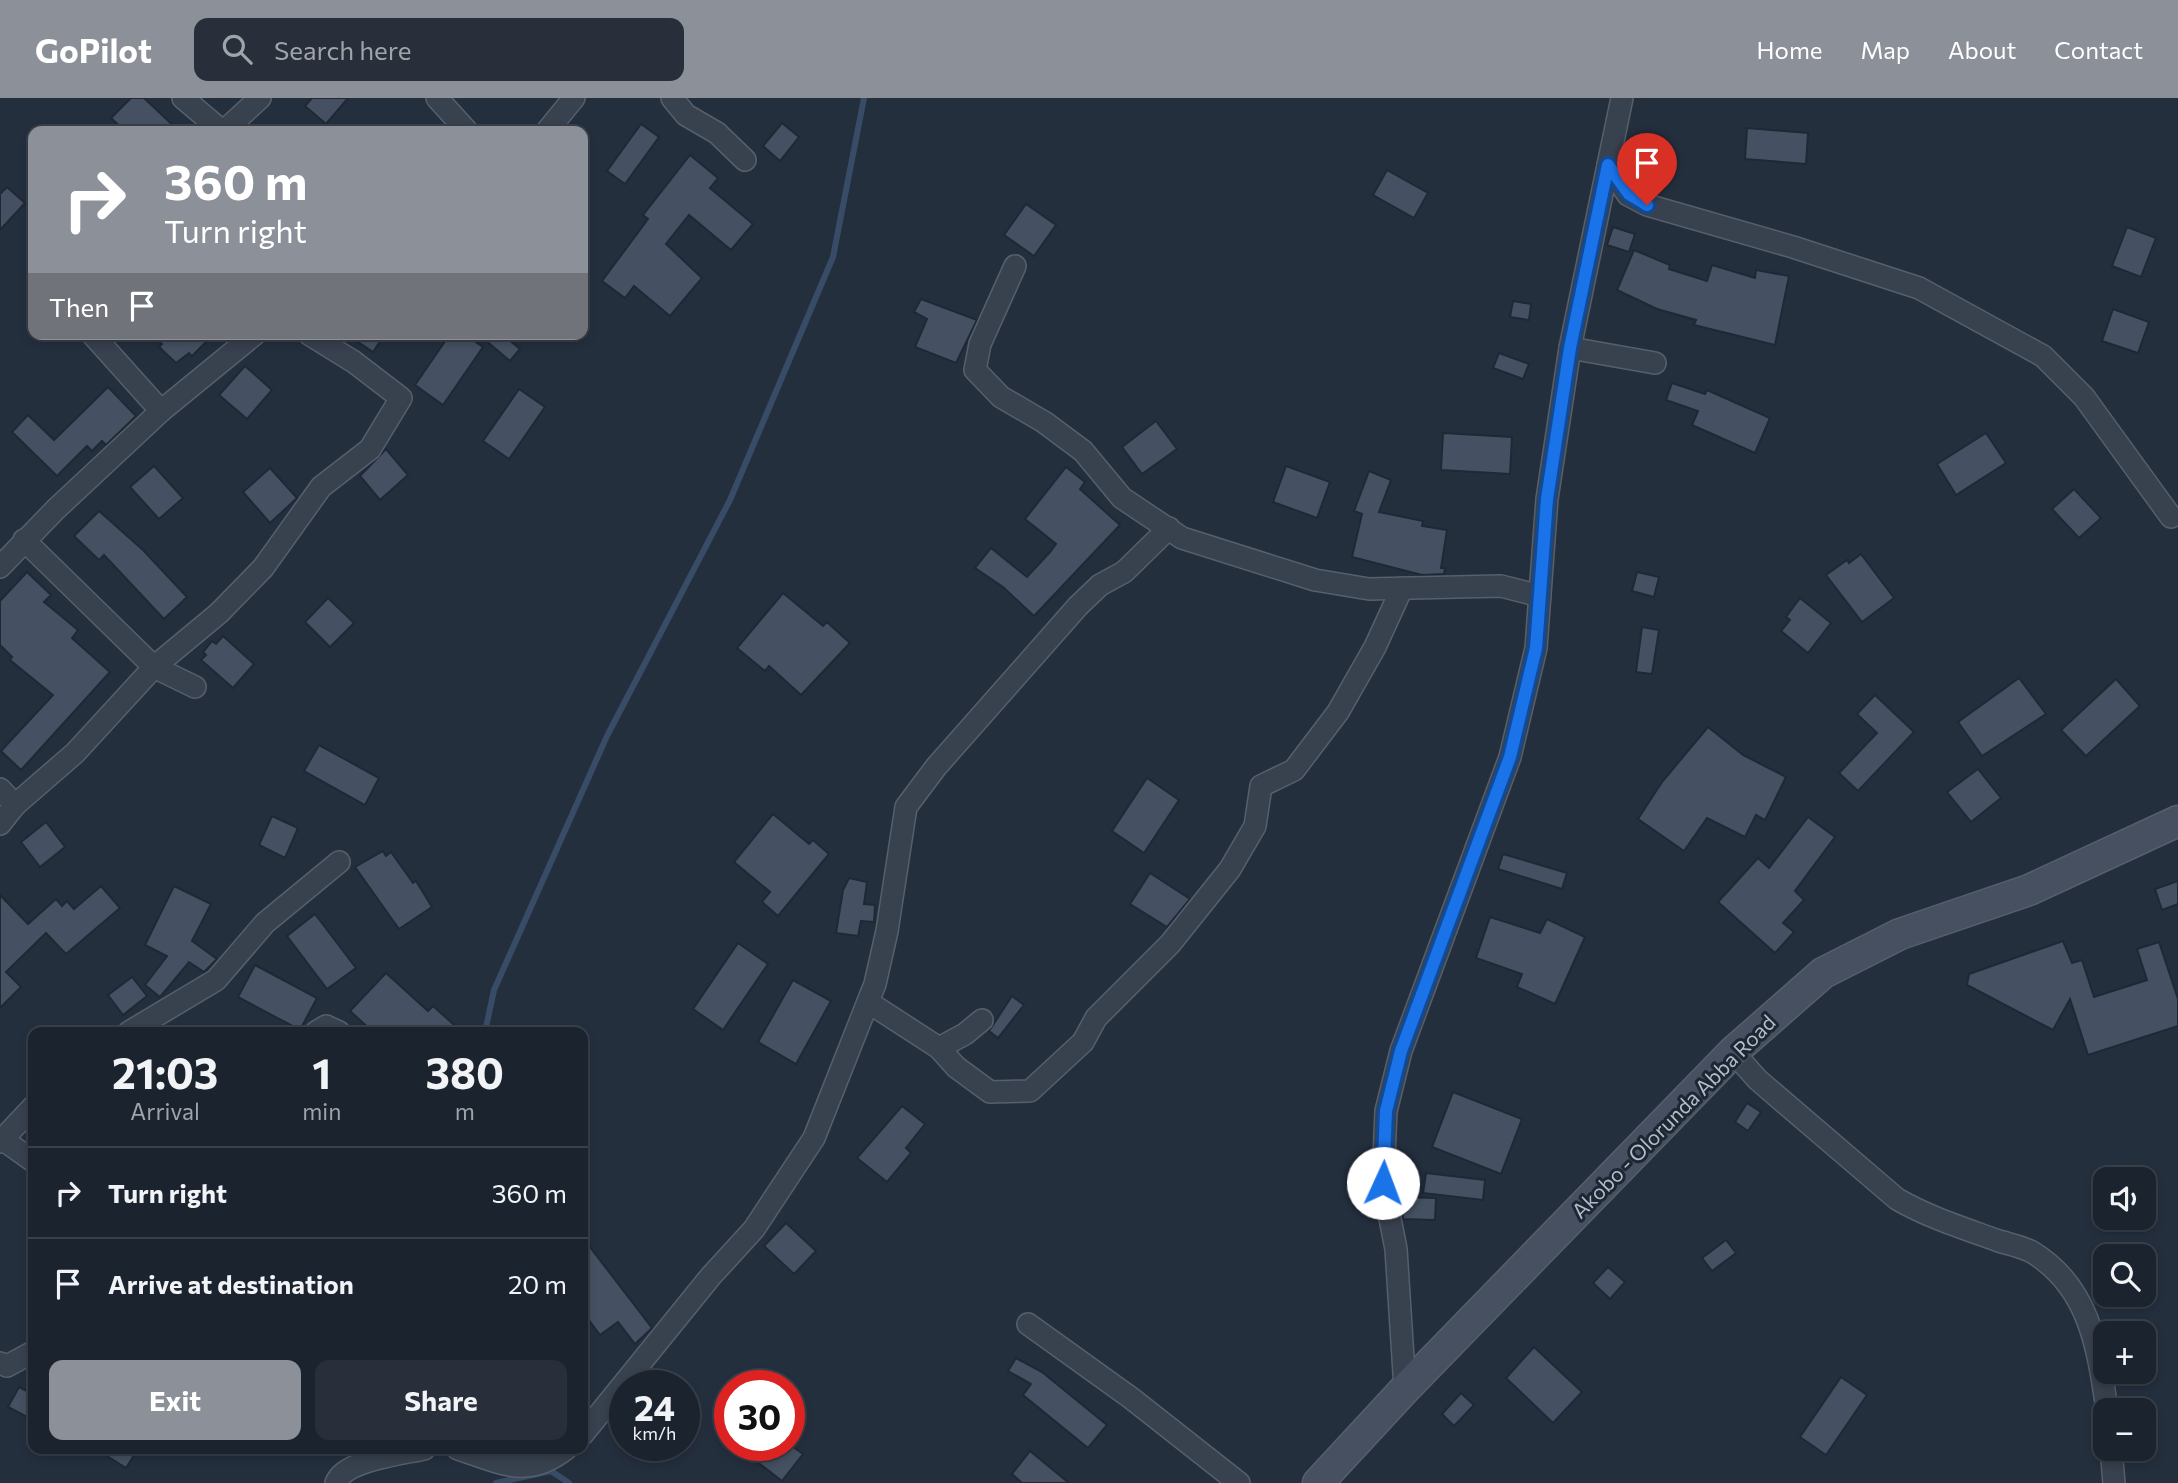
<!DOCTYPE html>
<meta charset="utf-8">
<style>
body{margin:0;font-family:Commissioner,sans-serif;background:#282f3a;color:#f1f3f6;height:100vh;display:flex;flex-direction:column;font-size:26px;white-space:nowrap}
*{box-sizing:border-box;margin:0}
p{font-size:23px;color:#a0a4aa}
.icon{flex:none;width:38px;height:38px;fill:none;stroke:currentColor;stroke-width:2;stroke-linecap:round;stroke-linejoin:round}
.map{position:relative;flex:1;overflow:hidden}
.drawer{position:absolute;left:28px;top:929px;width:560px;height:427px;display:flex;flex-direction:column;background:#1b232e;border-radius:14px;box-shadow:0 4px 10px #0003,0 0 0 2px #39404a}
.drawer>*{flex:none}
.top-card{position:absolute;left:28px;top:28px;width:560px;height:214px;border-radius:14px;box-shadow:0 4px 10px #0003,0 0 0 2px #39404a;background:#8c9099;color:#fff;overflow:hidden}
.tools{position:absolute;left:2093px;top:1069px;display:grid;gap:14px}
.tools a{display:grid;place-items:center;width:63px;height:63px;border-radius:14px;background:#1b232e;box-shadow:0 4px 10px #0003,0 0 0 2px #39404a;font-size:35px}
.speed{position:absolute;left:609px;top:1272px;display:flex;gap:14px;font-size:35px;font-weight:700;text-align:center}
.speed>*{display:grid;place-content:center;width:91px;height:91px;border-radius:50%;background:#1b232e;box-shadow:0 4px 10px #0003,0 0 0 2px #39404a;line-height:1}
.speed small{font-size:18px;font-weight:400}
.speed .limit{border:10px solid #d22;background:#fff;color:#111}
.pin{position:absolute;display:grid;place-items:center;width:60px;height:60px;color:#fff;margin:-72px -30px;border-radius:50% 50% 50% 0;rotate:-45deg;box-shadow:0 0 7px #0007}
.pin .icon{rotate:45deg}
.me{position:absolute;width:77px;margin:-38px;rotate:2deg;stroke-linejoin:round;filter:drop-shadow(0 0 5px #0008)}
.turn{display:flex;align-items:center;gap:24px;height:147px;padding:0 21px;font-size:32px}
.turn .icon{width:91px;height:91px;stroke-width:2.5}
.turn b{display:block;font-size:49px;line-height:60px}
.then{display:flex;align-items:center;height:66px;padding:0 21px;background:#0003;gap:14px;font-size:26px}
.eta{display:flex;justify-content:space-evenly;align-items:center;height:119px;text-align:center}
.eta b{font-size:42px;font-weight:700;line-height:49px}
.cta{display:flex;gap:14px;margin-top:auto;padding:14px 21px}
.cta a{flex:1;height:80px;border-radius:14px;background:#8c9099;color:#fff;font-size:28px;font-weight:700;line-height:80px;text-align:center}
.cta a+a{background:#282f3a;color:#f1f3f6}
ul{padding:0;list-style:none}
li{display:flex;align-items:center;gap:21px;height:91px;padding:0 21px;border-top:2px solid #39404a}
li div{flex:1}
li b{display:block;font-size:26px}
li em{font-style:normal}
header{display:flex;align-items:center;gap:42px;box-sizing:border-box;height:98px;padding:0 35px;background:#8c9099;color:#fff}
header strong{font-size:33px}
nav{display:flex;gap:38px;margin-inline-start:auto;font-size:24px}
.search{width:490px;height:63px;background:#282f3a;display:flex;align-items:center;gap:18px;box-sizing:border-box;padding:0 24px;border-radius:14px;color:#a0a4aa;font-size:26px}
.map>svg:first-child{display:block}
</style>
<header>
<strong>GoPilot</strong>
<div class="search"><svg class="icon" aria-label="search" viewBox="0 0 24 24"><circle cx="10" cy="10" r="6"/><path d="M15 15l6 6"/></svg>Search here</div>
<nav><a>Home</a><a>Map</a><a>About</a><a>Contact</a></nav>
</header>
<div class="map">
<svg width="2178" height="1385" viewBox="0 0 2178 1385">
<rect width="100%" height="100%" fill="#242f3e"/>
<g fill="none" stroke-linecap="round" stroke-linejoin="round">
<g stroke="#394c67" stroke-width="6">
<polyline points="485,934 494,892 607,638 730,402 833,159 864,0"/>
<polyline points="496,1385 551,1373 569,1385"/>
</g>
</g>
<g fill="#455162" stroke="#1f2835" stroke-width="2">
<polygon points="131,0 144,0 179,33 125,33 111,20"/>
<polygon points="312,0 348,0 326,26 305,8"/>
<polygon points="782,25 799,39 780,63 763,48"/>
<polygon points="641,26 659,39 625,86 607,73"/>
<polygon points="1747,30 1808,35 1806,66 1745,61"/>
<polygon points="690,57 718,80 710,90 753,126 731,152 689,117 666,146 702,180 670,218 634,188 625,200 602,183 648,121 643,117"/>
<polygon points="1387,72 1428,95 1414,120 1373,97"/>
<polygon points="7,89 25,105 0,132 0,96"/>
<polygon points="1026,106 1056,127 1034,158 1004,137"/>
<polygon points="1613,129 1635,136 1629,154 1607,147"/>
<polygon points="2127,129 2156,140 2141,179 2112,168"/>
<polygon points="1634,152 1670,167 1669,171 1707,183 1712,167 1755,180 1756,172 1789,178 1775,247 1694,227 1696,222 1657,211 1617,192"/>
<polygon points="921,201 977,222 956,265 915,249 927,221 914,214"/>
<polygon points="1513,203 1531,206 1529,222 1510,219"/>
<polygon points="2113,211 2149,224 2138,255 2102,243"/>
<polygon points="152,236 214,236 192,258 189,255 176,265 159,249 162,246"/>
<polygon points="346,236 385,236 373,254"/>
<polygon points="450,236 464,236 483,249 443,307 415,287"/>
<polygon points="478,236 502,236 520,251 510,263"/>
<polygon points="1499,255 1529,266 1523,281 1493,270"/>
<polygon points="245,268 272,292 247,321 219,297"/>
<polygon points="1672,285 1705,296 1707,292 1770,320 1755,355 1692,327 1698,313 1666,302"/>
<polygon points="108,289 136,318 106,347 102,343 92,353 87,348 57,378 12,334 28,317 54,342"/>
<polygon points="519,291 545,309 509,361 483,343"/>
<polygon points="1156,323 1177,351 1142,376 1122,349"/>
<polygon points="1443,335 1512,339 1510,376 1441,372"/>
<polygon points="1986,335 2006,365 1956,397 1937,366"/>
<polygon points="386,351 408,377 380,402 360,378"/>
<polygon points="154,368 183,400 159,421 130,389"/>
<polygon points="1286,368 1330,384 1317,420 1273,404"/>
<polygon points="1066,369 1085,384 1080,391 1120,427 1034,518 1003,489 975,470 991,450 1027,479 1050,454 1056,446 1025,421"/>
<polygon points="270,370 297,400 270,425 243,394"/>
<polygon points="1369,373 1391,382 1379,414 1423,423 1422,428 1447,432 1441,470 1445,470 1444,476 1422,477 1352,459 1362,416 1354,413"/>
<polygon points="2074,391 2101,420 2079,440 2052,411"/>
<polygon points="99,413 143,452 187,499 164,521 104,457 99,462 74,438"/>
<polygon points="1861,456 1894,500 1862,524 1826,477 1847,462 1849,465"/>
<polygon points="27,474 51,497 44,504 78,532 72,540 110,574 21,672 1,653 53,597 10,562 12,559 0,547 0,503"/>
<polygon points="1637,474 1659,479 1654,499 1632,493"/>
<polygon points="783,495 823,528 827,524 850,545 801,597 769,568 765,573 737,550"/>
<polygon points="328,500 354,525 330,549 305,524"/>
<polygon points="1800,500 1831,525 1808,555 1781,533 1790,522 1786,519"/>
<polygon points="1642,529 1659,532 1652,576 1636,574"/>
<polygon points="223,538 254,566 233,590 201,562 206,557 203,554 212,543 216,546"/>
<polygon points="2019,580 2046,616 1982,658 1958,624"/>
<polygon points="2116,581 2140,608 2086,658 2061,632"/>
<polygon points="1875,597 1914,634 1858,693 1839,675 1877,635 1857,616"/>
<polygon points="1708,629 1743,657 1786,679 1765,722 1756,717 1745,739 1707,720 1684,753 1638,721 1662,684"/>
<polygon points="319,647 379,680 365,707 304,673"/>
<polygon points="1978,671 2001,700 1971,724 1947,694"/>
<polygon points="1147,680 1179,702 1144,755 1112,733"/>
<polygon points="773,716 809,746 813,742 829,756 778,818 762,804 770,794 734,764"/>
<polygon points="272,718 298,730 285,760 259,747"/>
<polygon points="1808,719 1835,739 1795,793 1804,802 1783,825 1794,834 1775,855 1718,804 1758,760 1769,770"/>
<polygon points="46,724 65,749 40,769 21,744"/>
<polygon points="383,753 386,758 391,754 413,785 416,783 432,809 399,831 355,769"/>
<polygon points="1503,756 1567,775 1562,791 1498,771"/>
<polygon points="1150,775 1190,801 1167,829 1130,806"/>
<polygon points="849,780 867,784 864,806 875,807 874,824 861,823 858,838 836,835 843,792"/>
<polygon points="2178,783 2178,806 2162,812 2155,791"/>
<polygon points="101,788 120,810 66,856 46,835 6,874 21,889 0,910 0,797 28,826 56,801 62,808 67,803 74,811"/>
<polygon points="174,788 211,806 192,843 217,861 204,874 189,864 160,899 145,887 167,858 145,847"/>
<polygon points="315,816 356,870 327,891 287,838"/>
<polygon points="1490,819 1540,835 1547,821 1585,839 1555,906 1517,889 1522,876 1476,860"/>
<polygon points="2063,843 2072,865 2082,862 2094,899 2147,882 2137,851 2159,844 2178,901 2178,928 2088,957 2070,901 2053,932 1967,887 1969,876"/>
<polygon points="738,845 768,866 723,932 693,911"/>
<polygon points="255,867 317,900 300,932 238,899"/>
<polygon points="386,875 428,913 433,908 462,934 373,934 350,913"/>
<polygon points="132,879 147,898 123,917 108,897"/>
<polygon points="793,882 831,903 796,966 758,944"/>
<polygon points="1012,898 1024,907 998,940 989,933"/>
<polygon points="1453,994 1522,1021 1501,1076 1432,1049"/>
<polygon points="1747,1005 1761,1014 1748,1033 1735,1024"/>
<polygon points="902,1008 925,1026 906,1050 911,1055 887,1084 857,1060"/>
<polygon points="1426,1075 1485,1082 1483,1102 1423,1095"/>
<polygon points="1402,1099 1436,1100 1435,1122 1403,1121"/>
<polygon points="786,1125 816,1153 794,1176 764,1148"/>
<polygon points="583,1140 652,1230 635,1246 618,1224 600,1237 583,1214"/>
<polygon points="1726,1142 1736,1155 1712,1173 1702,1160"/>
<polygon points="1608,1169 1625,1184 1610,1201 1593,1185"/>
<polygon points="1534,1249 1582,1294 1553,1325 1506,1280"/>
<polygon points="1016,1260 1042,1274 1107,1327 1088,1350 1023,1297 1031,1286 1008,1273"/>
<polygon points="1841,1279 1867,1297 1826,1357 1800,1339"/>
<polygon points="19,1289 33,1296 33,1322 8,1309"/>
<polygon points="1461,1295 1474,1307 1454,1328 1442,1316"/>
<polygon points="768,1348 792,1348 803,1356 782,1383 756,1363"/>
<polygon points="96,1351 138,1351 126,1370"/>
<polygon points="1030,1353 1069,1385 1022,1385 1012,1376"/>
</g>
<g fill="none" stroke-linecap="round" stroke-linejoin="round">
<g stroke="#565f6c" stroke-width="24">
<g id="street">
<polyline points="183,0 222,33"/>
<polyline points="437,0 467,33"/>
<polyline points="672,0 686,17 717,35 745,62"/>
<polyline points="224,33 260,0"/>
<polyline points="547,33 574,0"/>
<polyline points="1608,67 1628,97 1647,107 1793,149 1919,190 2043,258 2084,299 2171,419"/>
<polyline points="1015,168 980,246 975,272 1001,299 1044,324 1083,353 1122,400 1182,440 1315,482 1369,491 1501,488 1540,498"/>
<polyline points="1570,250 1655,265"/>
<polyline points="161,313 255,236"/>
<polyline points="24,442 154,569 195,589"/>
<polyline points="0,469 56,411 161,313 92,236"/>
<polyline points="0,691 15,707 0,726"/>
<polyline points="15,707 75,655 154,569 219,515 263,470 321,389 370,351 401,300 354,264 309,236"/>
<polyline points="868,904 939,950 965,936 982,922"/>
<polyline points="129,934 216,882 265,825 339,764"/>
<polyline points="316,934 326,928 339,934"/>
<polyline points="939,950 956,969 990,994 1030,993 1083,944 1096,920 1170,846 1230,771 1255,728 1261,688 1294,672 1338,614 1375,549 1402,490"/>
<path d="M1733,954L1758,982L1897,1101C1928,1119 1963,1130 1996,1142C2008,1146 2021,1148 2032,1154C2090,1189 2098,1251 2107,1312"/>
<polyline points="2,1041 33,1063"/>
<polyline points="0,1044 33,1009"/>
<polyline points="1028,1226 1131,1300 1239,1385"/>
<polyline points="0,1265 7,1268 33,1254"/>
<polyline points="1405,1291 1396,1151 1383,1085 1386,1013 1401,953 1510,659 1536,550 1547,401 1570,250 1622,0"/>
<polyline points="583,1336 711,1178 754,1131 814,1040 875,886 887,833 906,709 936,669 1078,508 1100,487 1124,474 1169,430"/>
<path d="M458,1351C500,1364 526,1382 566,1351"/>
<polyline points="2111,1351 2114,1385"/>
<path d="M336,1385C344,1362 402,1356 424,1351"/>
</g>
</g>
<g stroke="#565f6c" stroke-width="33">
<polyline id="secondary" points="1318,1385 1405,1291 1733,954 1823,875 1900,836 2029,792 2178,723"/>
</g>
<use href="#street" stroke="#38414e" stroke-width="21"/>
<use href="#secondary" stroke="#465061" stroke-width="30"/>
</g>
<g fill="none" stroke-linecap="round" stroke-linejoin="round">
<g stroke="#114b97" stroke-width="18">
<polyline id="route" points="1383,1085 1386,1013 1401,953 1510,659 1536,550 1547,401 1570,250 1608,67 1629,96 1647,107"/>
</g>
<use href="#route" stroke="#1a73e8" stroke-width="12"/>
</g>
<g text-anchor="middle" stroke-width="6" stroke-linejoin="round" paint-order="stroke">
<g font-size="21" fill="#b4bcc9" stroke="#1d2633">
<text transform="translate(1674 1019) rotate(-45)" y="7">Akobo - Olorunda Abba Road</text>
</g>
</g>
</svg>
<div class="tools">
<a><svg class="icon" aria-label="sound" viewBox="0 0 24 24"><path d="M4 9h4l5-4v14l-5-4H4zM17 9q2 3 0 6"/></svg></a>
<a><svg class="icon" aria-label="search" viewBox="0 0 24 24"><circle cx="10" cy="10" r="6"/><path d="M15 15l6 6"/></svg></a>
<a>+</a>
<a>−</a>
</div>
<div class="speed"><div>24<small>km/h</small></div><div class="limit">30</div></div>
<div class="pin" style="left:1647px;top:107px;background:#d93025"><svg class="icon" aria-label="arrive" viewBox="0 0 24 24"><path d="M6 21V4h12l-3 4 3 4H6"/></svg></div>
<svg class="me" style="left:1383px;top:1085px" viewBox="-20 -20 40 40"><circle r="19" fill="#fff"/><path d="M0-13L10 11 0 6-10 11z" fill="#1a73e8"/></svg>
<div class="top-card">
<div class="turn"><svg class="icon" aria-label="right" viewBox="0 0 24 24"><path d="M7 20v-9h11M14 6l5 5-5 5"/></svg><div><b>360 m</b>Turn right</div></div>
<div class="then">Then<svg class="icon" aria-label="arrive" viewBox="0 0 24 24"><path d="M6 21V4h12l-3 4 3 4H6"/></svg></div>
</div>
<section class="drawer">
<div class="eta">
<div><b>21:03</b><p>Arrival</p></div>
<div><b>1</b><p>min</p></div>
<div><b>380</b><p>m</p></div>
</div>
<ul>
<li><svg class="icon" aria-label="right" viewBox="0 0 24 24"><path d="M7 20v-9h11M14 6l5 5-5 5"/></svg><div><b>Turn right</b></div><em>360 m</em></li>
<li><svg class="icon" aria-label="arrive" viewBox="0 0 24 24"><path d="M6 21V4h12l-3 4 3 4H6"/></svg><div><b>Arrive at destination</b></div><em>20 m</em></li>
</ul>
<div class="cta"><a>Exit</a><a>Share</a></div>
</section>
</div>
